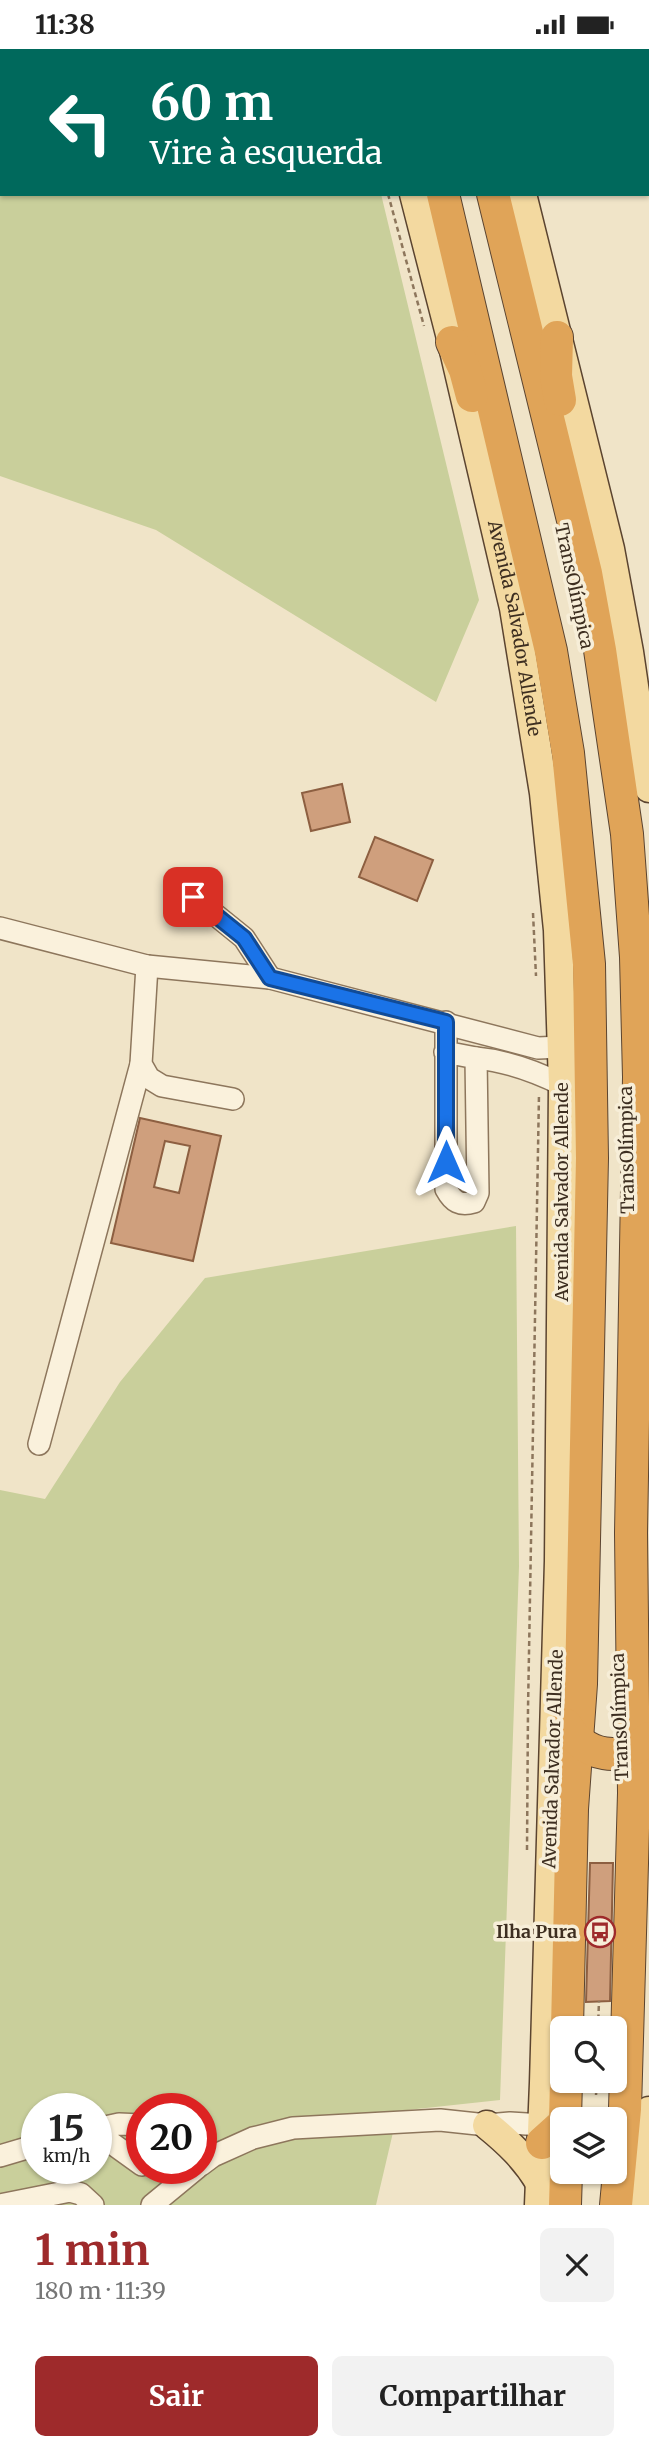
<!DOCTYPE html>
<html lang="pt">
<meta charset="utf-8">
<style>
body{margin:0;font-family:Merriweather,serif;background:#f2f2f2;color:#222;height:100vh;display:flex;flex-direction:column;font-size:26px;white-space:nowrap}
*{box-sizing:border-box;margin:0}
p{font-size:23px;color:#767676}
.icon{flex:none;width:38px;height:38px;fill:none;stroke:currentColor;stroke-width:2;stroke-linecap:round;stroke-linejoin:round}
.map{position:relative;height:2156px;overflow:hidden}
.panel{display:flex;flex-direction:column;background:#fff;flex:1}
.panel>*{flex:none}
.hud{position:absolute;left:0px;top:0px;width:649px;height:147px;box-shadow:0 2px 5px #0004;background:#00695c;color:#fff;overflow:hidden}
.tools{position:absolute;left:550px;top:1967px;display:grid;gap:14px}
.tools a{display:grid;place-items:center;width:77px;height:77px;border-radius:10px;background:#fff;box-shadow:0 2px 5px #0004;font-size:35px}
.speed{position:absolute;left:21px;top:2044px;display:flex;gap:14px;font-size:35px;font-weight:700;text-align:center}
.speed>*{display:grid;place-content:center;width:91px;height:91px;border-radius:50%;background:#fff;box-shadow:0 2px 5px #0004;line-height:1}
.speed small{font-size:18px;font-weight:400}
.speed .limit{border:10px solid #d22;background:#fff;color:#111}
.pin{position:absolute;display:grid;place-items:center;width:60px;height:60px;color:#fff;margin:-30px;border-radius:14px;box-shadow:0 4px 10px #0006}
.me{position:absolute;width:77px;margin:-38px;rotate:0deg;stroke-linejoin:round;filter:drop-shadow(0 0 5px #0008)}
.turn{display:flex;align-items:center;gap:24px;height:147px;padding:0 35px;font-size:32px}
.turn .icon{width:91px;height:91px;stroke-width:2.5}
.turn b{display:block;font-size:49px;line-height:60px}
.round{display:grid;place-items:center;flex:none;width:74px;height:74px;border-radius:10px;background:#f2f2f2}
.head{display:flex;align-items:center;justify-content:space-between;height:119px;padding:0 35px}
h1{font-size:42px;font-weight:700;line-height:52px;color:#9e2a2b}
.cta{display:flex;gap:14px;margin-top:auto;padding:14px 35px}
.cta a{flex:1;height:80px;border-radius:10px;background:#9e2a2b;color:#fff;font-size:28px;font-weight:700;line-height:80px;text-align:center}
.cta a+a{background:#f2f2f2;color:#222}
.status{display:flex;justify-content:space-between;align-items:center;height:49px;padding:0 35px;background:#fff;direction:ltr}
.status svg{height:19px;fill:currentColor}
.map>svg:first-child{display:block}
</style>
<div class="status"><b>11:38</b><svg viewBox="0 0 49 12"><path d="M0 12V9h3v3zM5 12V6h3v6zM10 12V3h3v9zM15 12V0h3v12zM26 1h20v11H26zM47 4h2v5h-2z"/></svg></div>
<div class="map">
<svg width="649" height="2156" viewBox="0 0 649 2156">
<rect width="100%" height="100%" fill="#f0e4c8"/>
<g fill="#c9cf9b" fill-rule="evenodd">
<polygon points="0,0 345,0 346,2 2,2 2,145 381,145 479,551 436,653 156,481 0,427"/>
<path d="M516,1177L519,1517L500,2051L398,2062L376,2156H0V1441L45,1450L120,1333L205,1229ZM37,2060H96V2119H37ZM142,2060H201V2119H142Z"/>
</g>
<g fill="#cf9f7d" stroke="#8d5f41" stroke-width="2" fill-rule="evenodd">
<polygon points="342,735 350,773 311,782 302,744"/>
<polygon points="375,788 433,811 417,852 359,828"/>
<path d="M140,1069L221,1087L193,1212L111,1194ZM165,1092L190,1097L179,1144L154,1138Z"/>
<polygon points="590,1814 613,1814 610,1952 586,1953"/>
</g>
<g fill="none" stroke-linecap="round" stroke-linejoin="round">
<g stroke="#8d765c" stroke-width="24">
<g id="minor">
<polyline points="176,834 244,889 270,929"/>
<polyline points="0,879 147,917 270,929 538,999 562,998"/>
<polyline points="147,917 141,1015 149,1029 162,1037 233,1050"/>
<path d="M445,1003L476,1009L478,1144L474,1153C460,1157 453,1153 446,1140V973"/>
<path d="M476,1009C508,1012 535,1022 563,1036"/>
<polyline points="39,1395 141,1015"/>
<polyline points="101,2078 110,2093 142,2116"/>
<polyline points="96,2080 119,2075 142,2076"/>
<polyline points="0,2107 37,2096"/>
<polyline points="201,2116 213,2107 253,2089 293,2079 440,2071 487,2076 510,2074 543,2076"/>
<polyline points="0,2156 70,2142 81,2145 93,2156"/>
<polyline points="152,2156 197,2119"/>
</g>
</g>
<g stroke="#5b4430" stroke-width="31">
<g id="major">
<polyline points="378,0 379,2"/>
<polyline points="487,0 487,2"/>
<path id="s1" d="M414,145L452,293L514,559L544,744L558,881L563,1036L559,1512L544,2034L539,2156"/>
<polyline points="522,145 610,500 629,603 649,739"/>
<path d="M487,2076C508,2093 526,2110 540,2134"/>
<polyline points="643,2156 649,2062"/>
</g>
</g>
<g stroke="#5b4430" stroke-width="34">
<g id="highway">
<polyline points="408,0 408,2"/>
<polyline points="457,0 458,2"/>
<polyline points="443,145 551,602 568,704 589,915 592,1109 581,1635 572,1760 567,1979"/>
<polyline points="493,145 586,524 600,601 627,785 636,908 639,1028 631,1484 634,1744 625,2060 616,2156"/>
<polyline points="557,288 556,327 560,351"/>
<polyline points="452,293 465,321 472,347"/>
<path d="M566,1676C584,1708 623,1715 649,1689"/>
<polyline points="565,2070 566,2032"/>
<polyline points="542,2094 562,2076"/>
<polyline points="565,2156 566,2123"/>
</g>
</g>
<g stroke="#8d765c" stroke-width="2.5" stroke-dasharray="5 3.5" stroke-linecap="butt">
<polyline points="354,0 354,2"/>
<polyline points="388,145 424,277"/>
<polyline points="533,864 536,927"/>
<polyline points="527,1801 528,1660 539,1045"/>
<polyline points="598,1979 599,1952"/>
<polyline points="596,2046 597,2032"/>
</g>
<use href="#minor" stroke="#faf1dc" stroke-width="21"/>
<use href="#major" stroke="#f3d9a0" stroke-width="28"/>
<use href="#highway" stroke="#e0a458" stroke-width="32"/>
</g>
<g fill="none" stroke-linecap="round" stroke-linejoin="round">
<g stroke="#114b97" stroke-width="18">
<polyline id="route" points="193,848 244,889 270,929 446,973 446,1113"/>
</g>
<use href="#route" stroke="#1a73e8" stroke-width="12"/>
</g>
<defs>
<g id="bus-ring" transform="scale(1.575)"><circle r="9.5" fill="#f7eed8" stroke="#9e2a2b" stroke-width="1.5"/><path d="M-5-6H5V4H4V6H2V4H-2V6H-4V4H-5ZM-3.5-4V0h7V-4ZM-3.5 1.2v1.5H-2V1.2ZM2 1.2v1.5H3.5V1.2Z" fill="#9e2a2b"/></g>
</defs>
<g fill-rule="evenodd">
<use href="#bus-ring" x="600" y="1883"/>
</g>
<g text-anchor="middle" stroke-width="7" stroke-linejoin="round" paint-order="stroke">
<g font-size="18" fill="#3d2e20" stroke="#f7eed8">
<text transform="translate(574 537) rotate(78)" y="6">TransOlímpica</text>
<text dy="6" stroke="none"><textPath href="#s1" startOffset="446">Avenida Salvador Allende</textPath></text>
<text transform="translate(627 1101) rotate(-91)" y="6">TransOlímpica</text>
<text transform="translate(562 1143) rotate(-90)" y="6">Avenida Salvador Allende</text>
<text transform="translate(620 1668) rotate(-92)" y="6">TransOlímpica</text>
<text transform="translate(553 1710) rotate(-88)" y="6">Avenida Salvador Allende</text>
</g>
<g font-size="18" font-weight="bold" fill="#3d2e20" stroke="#f7eed8" text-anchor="end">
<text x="577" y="1889">Ilha Pura</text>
</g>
</g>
</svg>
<div class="tools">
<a><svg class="icon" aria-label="search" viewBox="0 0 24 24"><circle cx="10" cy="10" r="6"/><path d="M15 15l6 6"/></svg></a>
<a><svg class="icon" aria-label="layers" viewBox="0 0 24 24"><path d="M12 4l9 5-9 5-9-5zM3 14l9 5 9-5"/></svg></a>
</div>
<div class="speed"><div>15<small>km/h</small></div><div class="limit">20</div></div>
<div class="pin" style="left:193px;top:848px;background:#d93025"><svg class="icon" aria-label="arrive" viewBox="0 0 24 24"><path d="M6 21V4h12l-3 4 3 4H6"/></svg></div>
<svg class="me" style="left:446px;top:1113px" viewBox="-20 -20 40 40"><path d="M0-17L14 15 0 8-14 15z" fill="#1a73e8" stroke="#fff" stroke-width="4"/></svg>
<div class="hud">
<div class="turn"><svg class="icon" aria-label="left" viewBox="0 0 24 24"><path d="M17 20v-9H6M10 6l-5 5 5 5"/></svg><div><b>60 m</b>Vire à esquerda</div></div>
</div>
</div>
<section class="panel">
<div class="head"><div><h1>1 min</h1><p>180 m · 11:39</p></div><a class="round"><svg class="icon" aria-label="close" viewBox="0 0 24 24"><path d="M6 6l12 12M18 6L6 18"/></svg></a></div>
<div class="cta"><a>Sair</a><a>Compartilhar</a></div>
</section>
